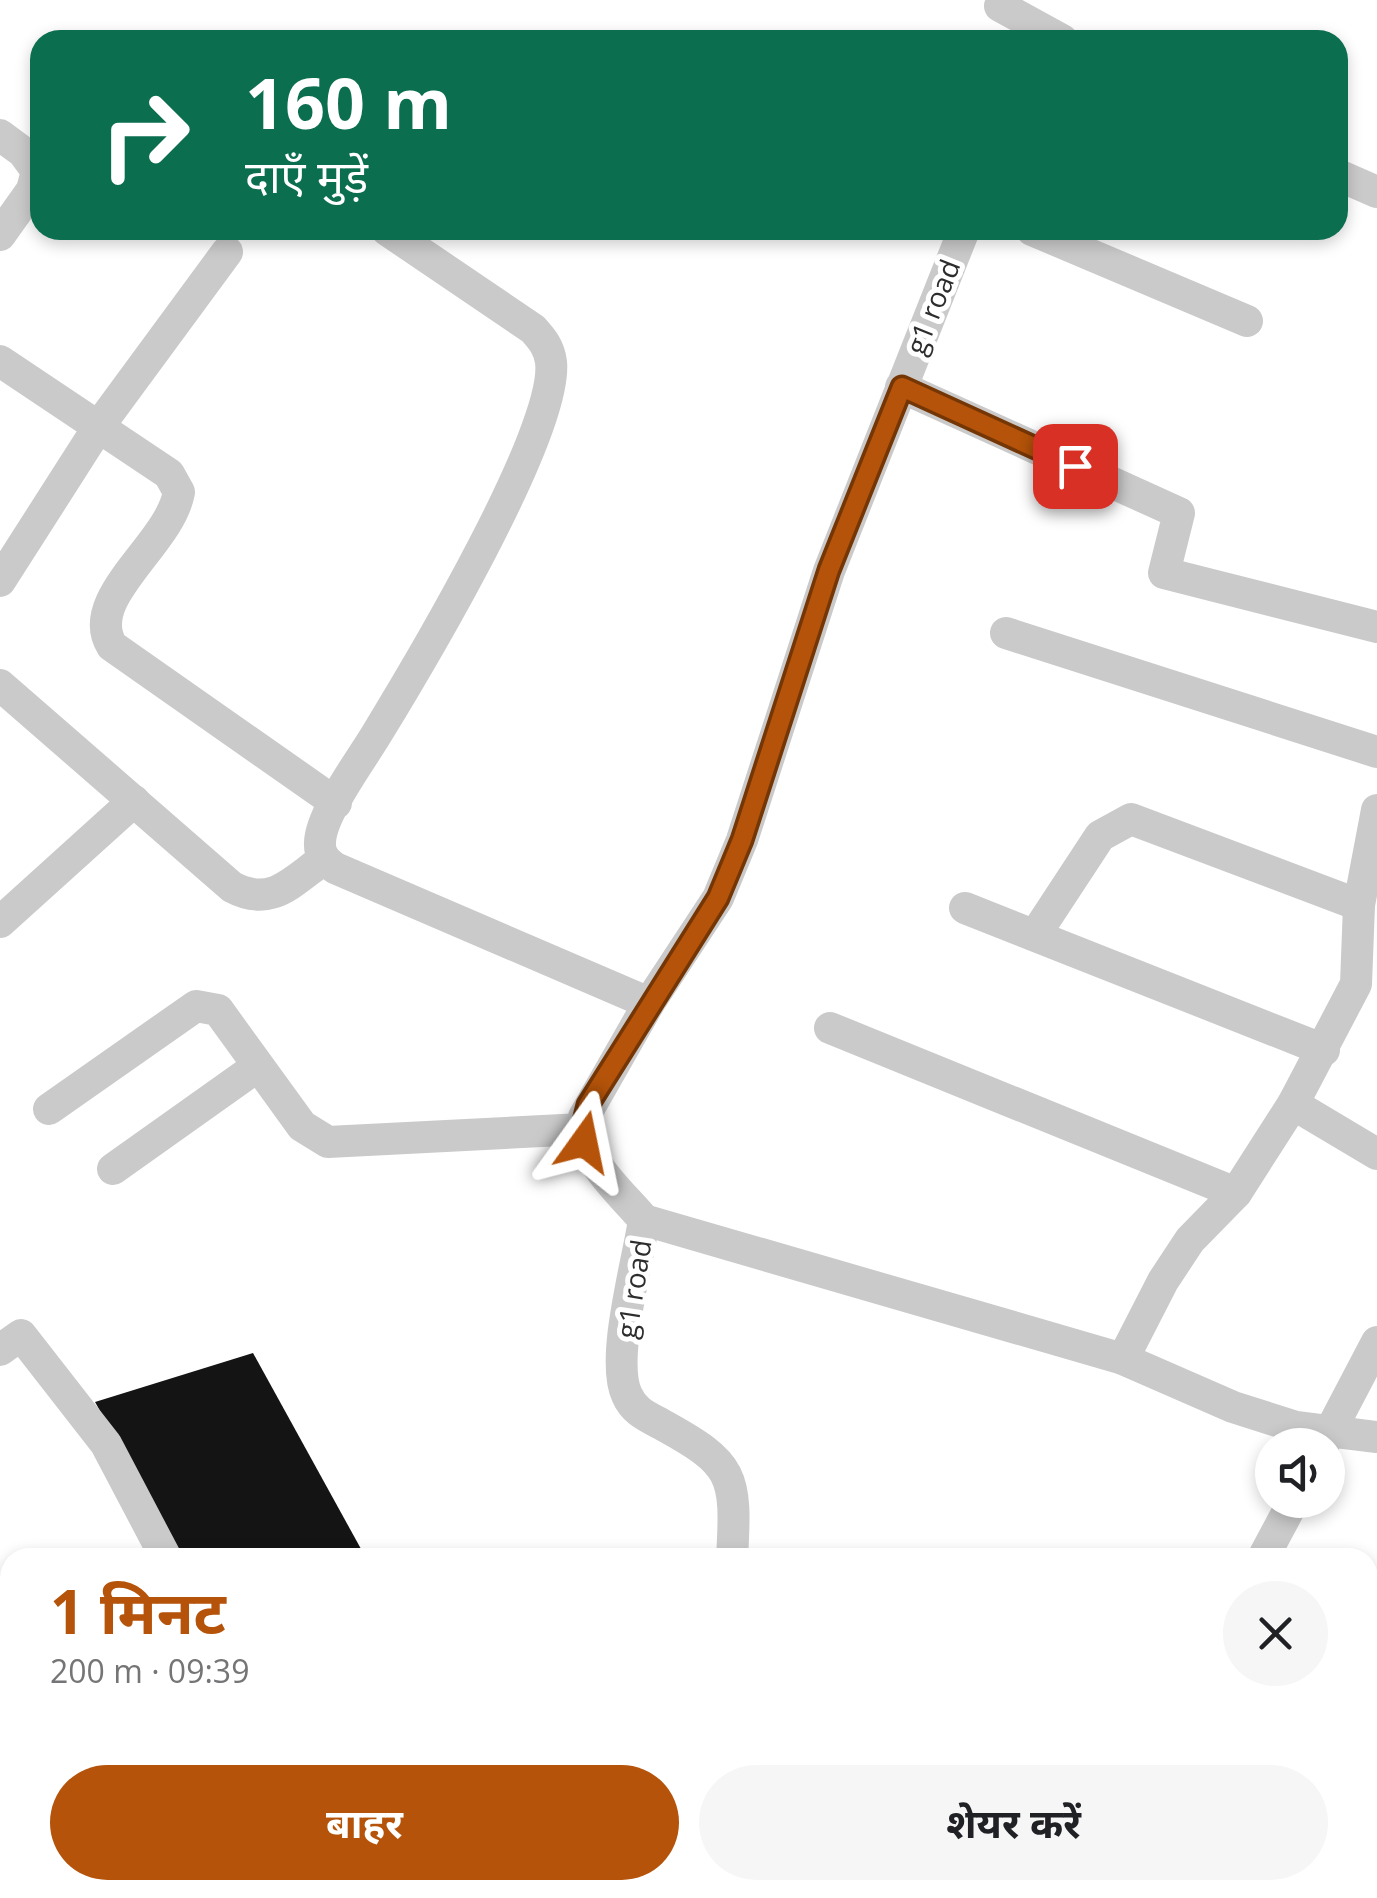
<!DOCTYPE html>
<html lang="hi">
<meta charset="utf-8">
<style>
body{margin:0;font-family:"Open Sans","Noto Sans Devanagari",sans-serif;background:#f6f6f6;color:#202124;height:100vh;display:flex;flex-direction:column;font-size:38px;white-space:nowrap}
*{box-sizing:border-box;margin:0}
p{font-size:32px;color:#757577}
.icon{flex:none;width:55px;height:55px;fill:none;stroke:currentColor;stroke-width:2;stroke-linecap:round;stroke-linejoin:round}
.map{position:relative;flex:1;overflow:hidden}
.sheet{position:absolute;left:0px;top:1548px;width:1378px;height:352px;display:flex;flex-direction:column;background:#fff;border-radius:30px 30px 0 0;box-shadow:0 5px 15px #0003}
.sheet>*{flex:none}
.banner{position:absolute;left:30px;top:30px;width:1318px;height:210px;border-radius:30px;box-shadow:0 5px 15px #0003;background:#0b6e4f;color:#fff;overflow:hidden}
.controls{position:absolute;left:1255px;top:1428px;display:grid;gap:20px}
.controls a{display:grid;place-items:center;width:90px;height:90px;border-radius:50%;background:#fff;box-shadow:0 5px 15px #0003;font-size:50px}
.pin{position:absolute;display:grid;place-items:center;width:85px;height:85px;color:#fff;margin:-42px;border-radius:20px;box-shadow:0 5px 15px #0006}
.me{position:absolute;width:110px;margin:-55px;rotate:12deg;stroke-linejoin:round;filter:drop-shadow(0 0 8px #0008)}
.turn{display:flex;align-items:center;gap:35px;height:210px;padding:0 50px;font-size:45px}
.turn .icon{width:130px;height:130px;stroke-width:2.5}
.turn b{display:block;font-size:70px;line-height:85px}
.round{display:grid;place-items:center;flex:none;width:105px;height:105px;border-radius:52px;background:#f6f6f6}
.head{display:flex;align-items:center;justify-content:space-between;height:170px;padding:0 50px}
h1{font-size:60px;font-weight:700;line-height:75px;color:#b45309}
.action{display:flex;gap:20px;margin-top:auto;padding:20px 50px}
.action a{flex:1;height:115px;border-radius:60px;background:#b45309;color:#fff;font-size:40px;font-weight:700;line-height:115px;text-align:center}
.action a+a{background:#f6f6f6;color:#202124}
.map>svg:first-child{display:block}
</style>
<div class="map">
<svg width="1377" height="1898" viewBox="0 0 1377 1898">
<rect width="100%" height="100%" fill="#fff"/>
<g fill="#141414">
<polygon points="253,1353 366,1558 182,1558 95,1402"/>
<polygon points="370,1890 550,1890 554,1898 374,1898"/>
</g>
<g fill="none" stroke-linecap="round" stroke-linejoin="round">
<g stroke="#cacaca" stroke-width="32">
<polyline points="1000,6 1062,40"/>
<polyline points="0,135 23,152 37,171 32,190 0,235"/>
<polyline points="1338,175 1377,192"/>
<path d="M387,230L533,329C542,339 549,347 551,362C559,431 417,668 376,735C361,760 320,815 320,843C319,855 327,862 335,868L649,1003"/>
<polyline points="1032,230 1247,321"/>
<path d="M0,361L169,474L179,492C170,545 82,598 112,646L336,803"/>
<polyline points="901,387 1179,513 1164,573 1377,627"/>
<polyline points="0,581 99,426 227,252"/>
<polyline points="1006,633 1377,752"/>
<path d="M0,685L232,887C272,908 291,882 324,859"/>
<polyline points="965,908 1324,1050"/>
<polyline points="0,922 134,801"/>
<polyline points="1035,935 1100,836 1131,819 1359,905"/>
<polyline points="830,1028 1236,1193"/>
<polyline points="1293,1104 1377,1154"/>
<polyline points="49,1109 196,1006 218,1010 302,1126 328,1142 582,1129"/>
<polyline points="113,1169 258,1066"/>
<polyline points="644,1220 1123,1359 1233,1407 1296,1427 1377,1437"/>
<polyline points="0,1350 21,1335 106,1444 166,1558"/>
<polyline points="1123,1359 1163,1281 1190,1240 1236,1193 1293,1104 1356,984 1359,905 1377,810"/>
<polyline points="1323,1445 1377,1342"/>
<path d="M732,1558C737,1474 734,1464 661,1424C646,1416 634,1411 627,1395C610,1360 638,1261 644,1220C621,1192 577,1157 584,1117L649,1003L718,898L742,840L829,571L964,230"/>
<polyline points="1263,1558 1294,1500"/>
<polyline points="1368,1642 1377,1636"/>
<polyline points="352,1890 356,1898"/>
<polyline points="564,1890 568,1898"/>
<polyline points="837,1890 848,1898"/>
<polyline points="49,1898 57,1890"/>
<polyline points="785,1898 792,1890"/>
</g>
</g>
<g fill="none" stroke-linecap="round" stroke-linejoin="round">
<g stroke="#753606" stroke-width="25">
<polyline id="route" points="584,1142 582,1129 588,1105 718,898 742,840 829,570 902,387 1075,466"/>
</g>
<use href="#route" stroke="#b45309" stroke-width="18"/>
</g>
<g text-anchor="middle" stroke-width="10" stroke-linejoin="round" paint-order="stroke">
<g font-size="28" fill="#2d2d2d" stroke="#fff">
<text transform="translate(933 307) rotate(-68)" y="10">g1 road</text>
<text transform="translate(634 1289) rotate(-81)" y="10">g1 road</text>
</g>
</g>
</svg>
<div class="controls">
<a><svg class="icon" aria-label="sound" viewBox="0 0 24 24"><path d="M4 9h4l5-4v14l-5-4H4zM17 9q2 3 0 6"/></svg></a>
</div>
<div class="pin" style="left:1075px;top:466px;background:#d93025"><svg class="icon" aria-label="arrive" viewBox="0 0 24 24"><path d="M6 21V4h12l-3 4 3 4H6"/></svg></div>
<svg class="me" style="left:584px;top:1142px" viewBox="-20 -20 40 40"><path d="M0-17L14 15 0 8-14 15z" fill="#b45309" stroke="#fff" stroke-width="4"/></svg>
<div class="banner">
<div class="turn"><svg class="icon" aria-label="right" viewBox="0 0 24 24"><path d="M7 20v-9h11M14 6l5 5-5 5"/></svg><div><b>160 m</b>दाएँ मुड़ें</div></div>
</div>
<section class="sheet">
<div class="head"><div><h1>1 मिनट</h1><p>200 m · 09:39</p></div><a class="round"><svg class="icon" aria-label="close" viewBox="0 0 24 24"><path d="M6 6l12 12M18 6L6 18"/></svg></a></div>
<div class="action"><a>बाहर</a><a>शेयर करें</a></div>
</section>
</div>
